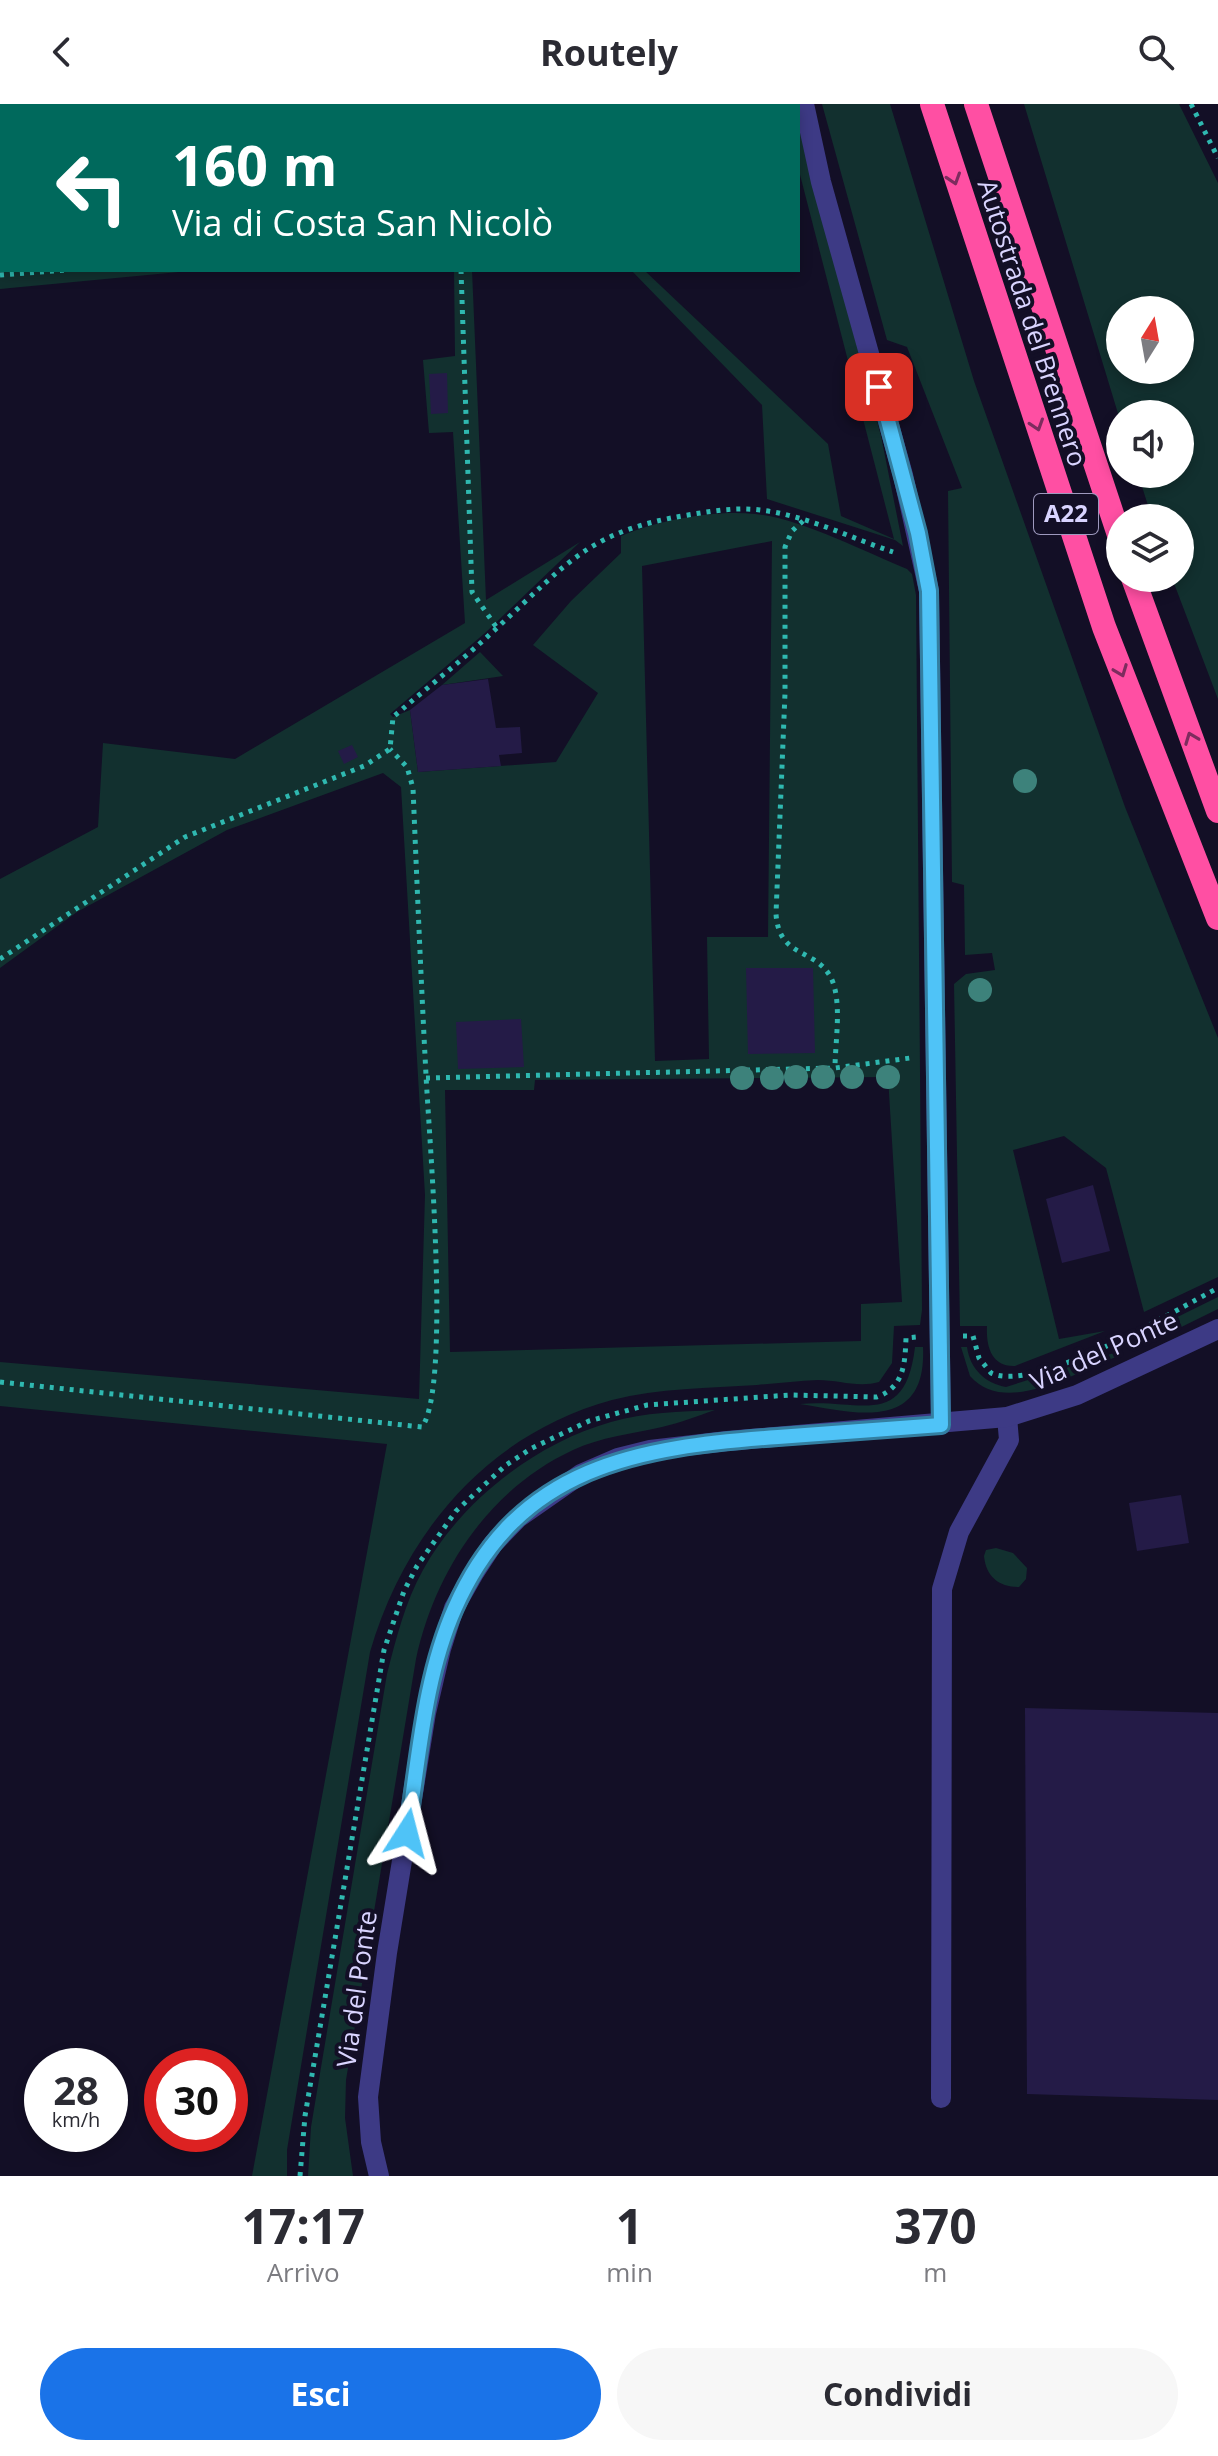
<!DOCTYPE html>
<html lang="it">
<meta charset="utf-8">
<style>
body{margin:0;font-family:"Open Sans",sans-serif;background:#f7f7f7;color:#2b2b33;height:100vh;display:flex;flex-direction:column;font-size:30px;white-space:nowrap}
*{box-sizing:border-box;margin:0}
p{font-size:26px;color:#7c7c81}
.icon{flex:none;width:44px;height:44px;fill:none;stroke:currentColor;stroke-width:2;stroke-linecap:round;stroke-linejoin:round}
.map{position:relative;height:2072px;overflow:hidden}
.drawer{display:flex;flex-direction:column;background:#fff;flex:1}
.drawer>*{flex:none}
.banner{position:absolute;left:0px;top:0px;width:800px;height:168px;box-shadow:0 4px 12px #0003;background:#00695c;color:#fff;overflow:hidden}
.needle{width:52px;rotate:11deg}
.tools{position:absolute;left:1106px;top:192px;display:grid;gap:16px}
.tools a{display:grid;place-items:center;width:88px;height:88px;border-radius:50%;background:#fff;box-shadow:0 4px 12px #0003;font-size:40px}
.speed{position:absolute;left:24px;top:1944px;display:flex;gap:16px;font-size:40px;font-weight:700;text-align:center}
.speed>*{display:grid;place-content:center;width:104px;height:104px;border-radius:50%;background:#fff;box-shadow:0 4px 12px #0003;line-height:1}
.speed small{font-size:20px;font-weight:400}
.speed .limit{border:12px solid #d22;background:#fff;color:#111}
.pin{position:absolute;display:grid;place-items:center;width:68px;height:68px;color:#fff;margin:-34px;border-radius:16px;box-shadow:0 4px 12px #0006}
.me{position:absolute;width:88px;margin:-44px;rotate:9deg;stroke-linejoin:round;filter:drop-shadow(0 0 6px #0008)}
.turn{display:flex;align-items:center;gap:28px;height:168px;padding:0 40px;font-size:36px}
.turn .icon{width:104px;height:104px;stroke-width:2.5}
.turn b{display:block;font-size:56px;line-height:68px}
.eta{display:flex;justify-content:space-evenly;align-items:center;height:136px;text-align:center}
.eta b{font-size:48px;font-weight:700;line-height:56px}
.primary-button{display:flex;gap:16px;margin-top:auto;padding:16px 40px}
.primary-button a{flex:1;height:92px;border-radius:48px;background:#1a73e8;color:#fff;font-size:32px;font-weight:700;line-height:92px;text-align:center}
.primary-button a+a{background:#f7f7f7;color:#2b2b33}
header{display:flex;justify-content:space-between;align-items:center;height:104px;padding:0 40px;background:#fff;font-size:36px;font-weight:700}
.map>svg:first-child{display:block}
</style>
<header><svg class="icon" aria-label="back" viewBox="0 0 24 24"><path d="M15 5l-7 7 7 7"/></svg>Routely<svg class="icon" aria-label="search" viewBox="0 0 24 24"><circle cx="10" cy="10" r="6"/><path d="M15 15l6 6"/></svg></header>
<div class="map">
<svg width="1218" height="2072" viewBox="0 0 1218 2072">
<rect width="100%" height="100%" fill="#130f26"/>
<g fill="#12302f" fill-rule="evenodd">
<path d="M822,0H890L974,277L1125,703L1218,934V1173L1144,1208L1106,1064L1064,1032L1013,1046L1059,1235L1105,1227L1015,1262C991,1263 986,1242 987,1222H960L954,880L966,870L995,866L992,849L965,851L964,781L952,778L948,387L962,384L907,243L887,236Z"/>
<path d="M1024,0H1179L1218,79V595L1172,474H1180V414H1152L1138,370H1180V310H1120V316ZM1120,206H1180V266H1120Z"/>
<polygon points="798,10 881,332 903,442 895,436 767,395 762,301 631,166 644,166 828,340 841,412 894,435 798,63"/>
<polygon points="0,162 2,166 200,166 0,185"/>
<path d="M454,166H472L486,496L580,438L485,529L390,610L393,613L410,606L418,668L556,658L598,589L533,541L571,497L621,449V432C660,416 712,406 755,410C799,414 865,448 907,465L912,470L916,491L922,1206L920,1221L894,1222L892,1259L879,1278C858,1284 839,1276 818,1276C798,1277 778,1279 757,1281C709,1284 659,1284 612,1296C488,1330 405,1428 370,1548L287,2046V2072H252L387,1340L0,1302V1258L419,1295L425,1091L401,683L383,669L227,726L77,808L0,864V775L98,723L103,639L235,655L465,519L453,328L429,329L423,256L455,252ZM772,437L768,833H707L709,955L655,957L642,462ZM888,973L902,1198L861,1200V1237L450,1248L445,986H534L535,976Z"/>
<polygon points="480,548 503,572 442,581"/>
<polygon points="1218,1193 1218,1205 1161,1233 1155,1224"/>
<path d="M915,1243H923C927,1329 855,1309 800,1300C859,1294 905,1327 915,1243Z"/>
<path d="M961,1243H967C970,1265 985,1279 1006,1283L1114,1249L1116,1253C1075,1268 1006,1313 970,1272Z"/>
<path d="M715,1306C697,1312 680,1319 662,1323C631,1330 601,1333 573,1346C489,1385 435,1467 416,1555L346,1976L345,2014L353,2072H308L311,2023L387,1570C396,1535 405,1498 423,1466C461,1397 536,1339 611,1318C645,1308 680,1308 715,1306Z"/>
<path d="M996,1444L1013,1449L1027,1464L1026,1475L1019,1483C999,1483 986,1473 984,1452L986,1446Z"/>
</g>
<g fill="#241b47">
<polygon points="447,269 448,309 431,310 429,270"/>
<polygon points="488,575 496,624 520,623 522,649 499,651 501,662 418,668 410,606 442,581"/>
<polygon points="352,641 358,653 344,660 338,647"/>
<polygon points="746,864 813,864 815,949 748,950"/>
<polygon points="521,915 524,963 458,965 456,918"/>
<polygon points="1093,1081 1110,1147 1062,1159 1046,1095"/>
<polygon points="1181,1391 1189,1439 1137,1447 1129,1399"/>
<polygon points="1025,1604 1218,1609 1218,1996 1027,1990"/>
</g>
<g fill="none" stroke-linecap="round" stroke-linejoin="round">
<g stroke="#2fb8b0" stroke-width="5" stroke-dasharray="4 6" stroke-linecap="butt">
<polyline points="1191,0 1218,54"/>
<polyline points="461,166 472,488 497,524"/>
<polyline points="0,171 66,166"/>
<path d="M803,417L792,427L785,443V589L776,810C779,854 814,844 830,872C843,895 835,938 835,964"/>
<path d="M0,855L185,733L364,662L390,645L393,613C428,583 465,554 499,522C569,458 589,427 688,411C712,407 736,403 760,406C805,411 851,434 893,448"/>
<polyline points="426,974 835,964 910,954"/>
<path d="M963,1232H973L979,1254L991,1269C1035,1290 1174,1207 1218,1184"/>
<path d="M0,1278L422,1323C451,1282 429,1033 426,971C421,876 417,780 413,684L407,663L390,645"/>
<path d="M300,2072L305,2012L384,1546L404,1487L417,1462L456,1407L506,1361L532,1344L589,1317L647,1301L790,1291L877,1293C904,1283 905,1260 906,1234L917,1233"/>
</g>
<g stroke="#3d3a85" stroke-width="20">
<polyline points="804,0 821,78 903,371 929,487 941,1321"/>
<polyline points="941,1994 942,1485 959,1428 1009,1336 1007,1313"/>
<polyline points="379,2072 371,2038 368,1993 387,1849 426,1609 441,1545 454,1504 474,1469 493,1440 518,1414 581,1370 618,1354 650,1346 727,1337 1007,1313 1077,1291 1218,1225"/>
</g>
<g stroke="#ff4fa3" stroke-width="24">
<polyline points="932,0 1104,523 1218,814"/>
<polyline points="976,0 1120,434"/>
<polyline points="1133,474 1218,707"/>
</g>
</g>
<g fill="#3d827b">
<circle cx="1025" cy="677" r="12"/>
<circle cx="980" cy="886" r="12"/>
<circle cx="796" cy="973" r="12"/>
<circle cx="823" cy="973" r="12"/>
<circle cx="852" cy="973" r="12"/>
<circle cx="888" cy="973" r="12"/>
<circle cx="742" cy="974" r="12"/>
<circle cx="772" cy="974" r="12"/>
</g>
<defs><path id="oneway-chevron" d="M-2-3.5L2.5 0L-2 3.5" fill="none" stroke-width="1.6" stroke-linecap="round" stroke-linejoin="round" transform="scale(2)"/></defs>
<g stroke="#7d2c5e">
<use href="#oneway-chevron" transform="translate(954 75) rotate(72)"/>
<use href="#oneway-chevron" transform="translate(1037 321) rotate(72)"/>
<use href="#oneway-chevron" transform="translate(1121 567) rotate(69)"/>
<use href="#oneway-chevron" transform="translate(1191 634) rotate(-111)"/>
</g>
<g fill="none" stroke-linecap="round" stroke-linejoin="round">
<g stroke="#337fa1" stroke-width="20">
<path id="route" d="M407,1729C419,1655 424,1573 455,1504C518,1361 639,1343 778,1333C832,1329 887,1325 941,1321L929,487L918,429L879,283"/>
</g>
<use href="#route" stroke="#4fc3f7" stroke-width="14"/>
</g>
<g text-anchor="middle" stroke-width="8" stroke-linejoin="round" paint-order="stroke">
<rect fill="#130f26" stroke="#9e99be" stroke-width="2" x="1034" y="390" width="64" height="40" rx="6"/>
<g font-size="24" font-weight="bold" fill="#d9d4ff">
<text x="1066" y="418">A22</text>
</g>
<g font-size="26" fill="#d9d4ff" stroke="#130f26">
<text transform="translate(1032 219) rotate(72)" y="9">Autostrada del Brennero</text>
<text transform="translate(1104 1247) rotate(-24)" y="9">Via del Ponte</text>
<text transform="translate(357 1885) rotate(-82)" y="9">Via del Ponte</text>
</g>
</g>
</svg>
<div class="tools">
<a><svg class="needle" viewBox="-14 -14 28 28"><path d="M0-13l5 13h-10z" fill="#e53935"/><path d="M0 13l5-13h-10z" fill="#7c7c81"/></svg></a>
<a><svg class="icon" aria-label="sound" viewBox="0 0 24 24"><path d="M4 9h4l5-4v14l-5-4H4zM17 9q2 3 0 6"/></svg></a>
<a><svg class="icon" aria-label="layers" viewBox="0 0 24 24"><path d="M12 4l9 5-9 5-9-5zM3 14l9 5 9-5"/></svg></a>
</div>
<div class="speed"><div>28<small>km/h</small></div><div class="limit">30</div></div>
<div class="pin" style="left:879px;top:283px;background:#d93025"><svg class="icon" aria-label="arrive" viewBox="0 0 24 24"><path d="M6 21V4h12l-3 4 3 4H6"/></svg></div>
<svg class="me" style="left:407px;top:1729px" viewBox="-20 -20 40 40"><path d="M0-17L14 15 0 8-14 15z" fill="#4fc3f7" stroke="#fff" stroke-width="4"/></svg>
<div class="banner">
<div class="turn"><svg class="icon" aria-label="left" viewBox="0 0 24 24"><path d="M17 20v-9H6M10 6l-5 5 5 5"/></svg><div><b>160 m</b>Via di Costa San Nicolò</div></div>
</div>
</div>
<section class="drawer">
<div class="eta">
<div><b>17:17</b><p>Arrivo</p></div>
<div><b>1</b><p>min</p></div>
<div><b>370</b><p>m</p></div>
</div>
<div class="primary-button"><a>Esci</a><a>Condividi</a></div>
</section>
